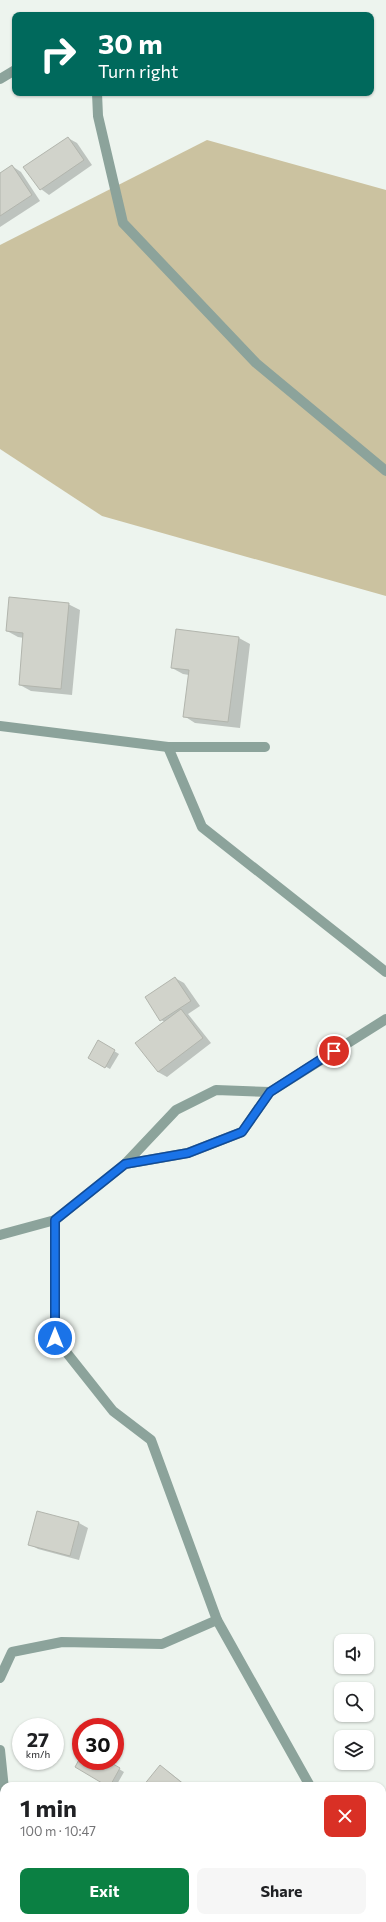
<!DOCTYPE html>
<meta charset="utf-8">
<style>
body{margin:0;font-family:Commissioner,sans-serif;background:#f6f6f6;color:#202124;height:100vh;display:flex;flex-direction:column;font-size:15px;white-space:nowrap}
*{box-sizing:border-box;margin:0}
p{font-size:13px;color:#757577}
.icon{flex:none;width:22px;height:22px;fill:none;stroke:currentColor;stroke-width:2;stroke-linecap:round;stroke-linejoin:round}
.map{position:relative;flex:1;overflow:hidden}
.side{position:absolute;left:0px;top:1782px;width:386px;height:140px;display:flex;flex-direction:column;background:#fff;border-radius:12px 12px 0 0;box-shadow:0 1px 3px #0004}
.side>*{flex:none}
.guide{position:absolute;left:12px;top:12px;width:362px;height:84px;border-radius:8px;box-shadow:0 1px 3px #0004;background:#00695c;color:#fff;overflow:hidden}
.buttons{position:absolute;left:334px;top:1634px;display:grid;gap:8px}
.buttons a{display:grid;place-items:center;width:40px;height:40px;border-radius:8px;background:#fff;box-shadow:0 1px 3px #0004;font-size:20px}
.speed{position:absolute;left:12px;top:1718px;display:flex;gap:8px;font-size:20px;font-weight:700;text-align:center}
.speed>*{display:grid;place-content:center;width:52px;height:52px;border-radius:50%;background:#fff;box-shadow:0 1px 3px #0004;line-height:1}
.speed small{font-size:10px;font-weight:400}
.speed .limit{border:6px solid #d22;background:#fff;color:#111}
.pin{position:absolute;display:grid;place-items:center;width:34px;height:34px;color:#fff;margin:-17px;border:2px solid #fff;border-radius:50%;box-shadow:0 1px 4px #0007}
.me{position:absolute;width:44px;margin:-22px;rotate:0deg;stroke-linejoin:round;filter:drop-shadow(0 0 3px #0008)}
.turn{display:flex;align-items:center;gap:14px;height:84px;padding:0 20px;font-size:18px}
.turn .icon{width:52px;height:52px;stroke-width:2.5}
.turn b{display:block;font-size:28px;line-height:34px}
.round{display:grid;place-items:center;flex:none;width:42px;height:42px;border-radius:8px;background:#f6f6f6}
.headline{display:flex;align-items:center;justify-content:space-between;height:68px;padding:0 20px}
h1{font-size:24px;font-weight:700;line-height:30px}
.primary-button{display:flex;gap:8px;margin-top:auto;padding:8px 20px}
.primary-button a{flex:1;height:46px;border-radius:8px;background:#0b8043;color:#fff;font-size:16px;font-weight:700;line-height:46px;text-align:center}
.primary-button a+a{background:#f6f6f6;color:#202124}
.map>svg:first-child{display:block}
</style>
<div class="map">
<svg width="386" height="1922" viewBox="0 0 386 1922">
<rect width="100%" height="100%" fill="#edf4ee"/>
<polygon fill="#cbc2a0" points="207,140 386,190 386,596 102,516 0,449 0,245"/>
<g fill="#0003">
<polygon points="68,138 77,143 92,165 49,195 41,189"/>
<polygon points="12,166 21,172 40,201 0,227 0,174"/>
<polygon points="68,604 80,610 72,695 31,691 20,685 24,638 18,637 7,631"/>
<polygon points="239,638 250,644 240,728 195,723 184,716 189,675 183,674 172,668"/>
<polygon points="175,978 184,983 200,1006 188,1014 211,1043 167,1077 158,1072 165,1022 161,1020"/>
<polygon points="99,1042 119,1054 110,1069 90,1058"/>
<polygon points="37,1512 79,1523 88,1528 79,1560 38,1549 29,1544"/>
<polygon points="81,1758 81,1761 106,1761 124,1772 116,1786 109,1786 76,1767"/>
<polygon points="160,1767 169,1772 187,1786 144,1786"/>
</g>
<g fill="#d1d3cb" stroke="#b2b5ad">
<polygon points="68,137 84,160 40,190 23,167"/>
<polygon points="12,165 32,195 0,216 0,173"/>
<polygon points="9,597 69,603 61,689 19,685 23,633 6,631"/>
<polygon points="176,629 239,637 228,722 183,717 189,670 171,668"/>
<polygon points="175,977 191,1001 160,1021 145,997"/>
<polygon points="181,1009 203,1038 158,1072 135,1043"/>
<polygon points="98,1040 115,1050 105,1068 88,1058"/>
<polygon points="37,1511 79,1522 70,1556 28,1545"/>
<polygon points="81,1756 81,1761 108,1761 120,1768 110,1786 107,1786 75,1767"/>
<polygon points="160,1765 186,1786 143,1786"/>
</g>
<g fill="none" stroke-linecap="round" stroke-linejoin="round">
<g stroke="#8ca39b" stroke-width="10">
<polyline points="0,79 15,70"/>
<polyline points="97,93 98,116 123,223 256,363 386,471"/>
<polyline points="0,726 168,747 265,747"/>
<polyline points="168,747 202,827 386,972"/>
<polyline points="125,1164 188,1153 242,1132 270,1092"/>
<polyline points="55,1220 55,1338 113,1411 151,1440 217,1620 310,1786"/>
<polyline points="0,1235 55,1220 125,1164 176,1110 216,1090 270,1092 386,1019"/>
<polyline points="0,1678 12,1652 62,1642 162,1644 217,1620"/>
<polyline points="0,1750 4,1789"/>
<polyline points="382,1915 386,1922"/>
<polyline points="24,1918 28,1922"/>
</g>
</g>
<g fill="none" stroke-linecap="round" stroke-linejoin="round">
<g stroke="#114b97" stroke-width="10">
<polyline id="route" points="55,1338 55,1220 125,1164 188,1153 242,1132 270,1092 334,1051"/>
</g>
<use href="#route" stroke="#1a73e8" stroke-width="7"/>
</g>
</svg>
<div class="buttons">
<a><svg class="icon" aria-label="sound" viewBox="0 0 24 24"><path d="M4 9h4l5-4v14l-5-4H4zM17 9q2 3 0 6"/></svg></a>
<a><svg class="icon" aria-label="search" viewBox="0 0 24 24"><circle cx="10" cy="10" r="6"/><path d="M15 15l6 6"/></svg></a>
<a><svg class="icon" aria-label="layers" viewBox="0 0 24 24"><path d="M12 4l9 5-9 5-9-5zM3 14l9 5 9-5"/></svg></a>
</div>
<div class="speed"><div>27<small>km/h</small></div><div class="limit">30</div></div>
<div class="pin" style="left:334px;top:1051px;background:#d93025"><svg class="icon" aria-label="arrive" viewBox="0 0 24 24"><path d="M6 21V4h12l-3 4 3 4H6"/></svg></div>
<svg class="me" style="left:55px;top:1338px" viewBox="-20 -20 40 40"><circle r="17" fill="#1a73e8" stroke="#fff" stroke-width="3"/><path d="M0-11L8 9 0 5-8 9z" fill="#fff"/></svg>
<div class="guide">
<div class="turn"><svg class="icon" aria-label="right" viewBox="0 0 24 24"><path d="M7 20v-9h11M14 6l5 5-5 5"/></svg><div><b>30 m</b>Turn right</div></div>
</div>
<section class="side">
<div class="headline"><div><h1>1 min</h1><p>100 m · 10:47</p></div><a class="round" style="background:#d93025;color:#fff"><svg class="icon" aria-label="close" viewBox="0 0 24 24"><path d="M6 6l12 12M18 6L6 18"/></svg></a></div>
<div class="primary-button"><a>Exit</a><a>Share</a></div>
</section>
</div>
